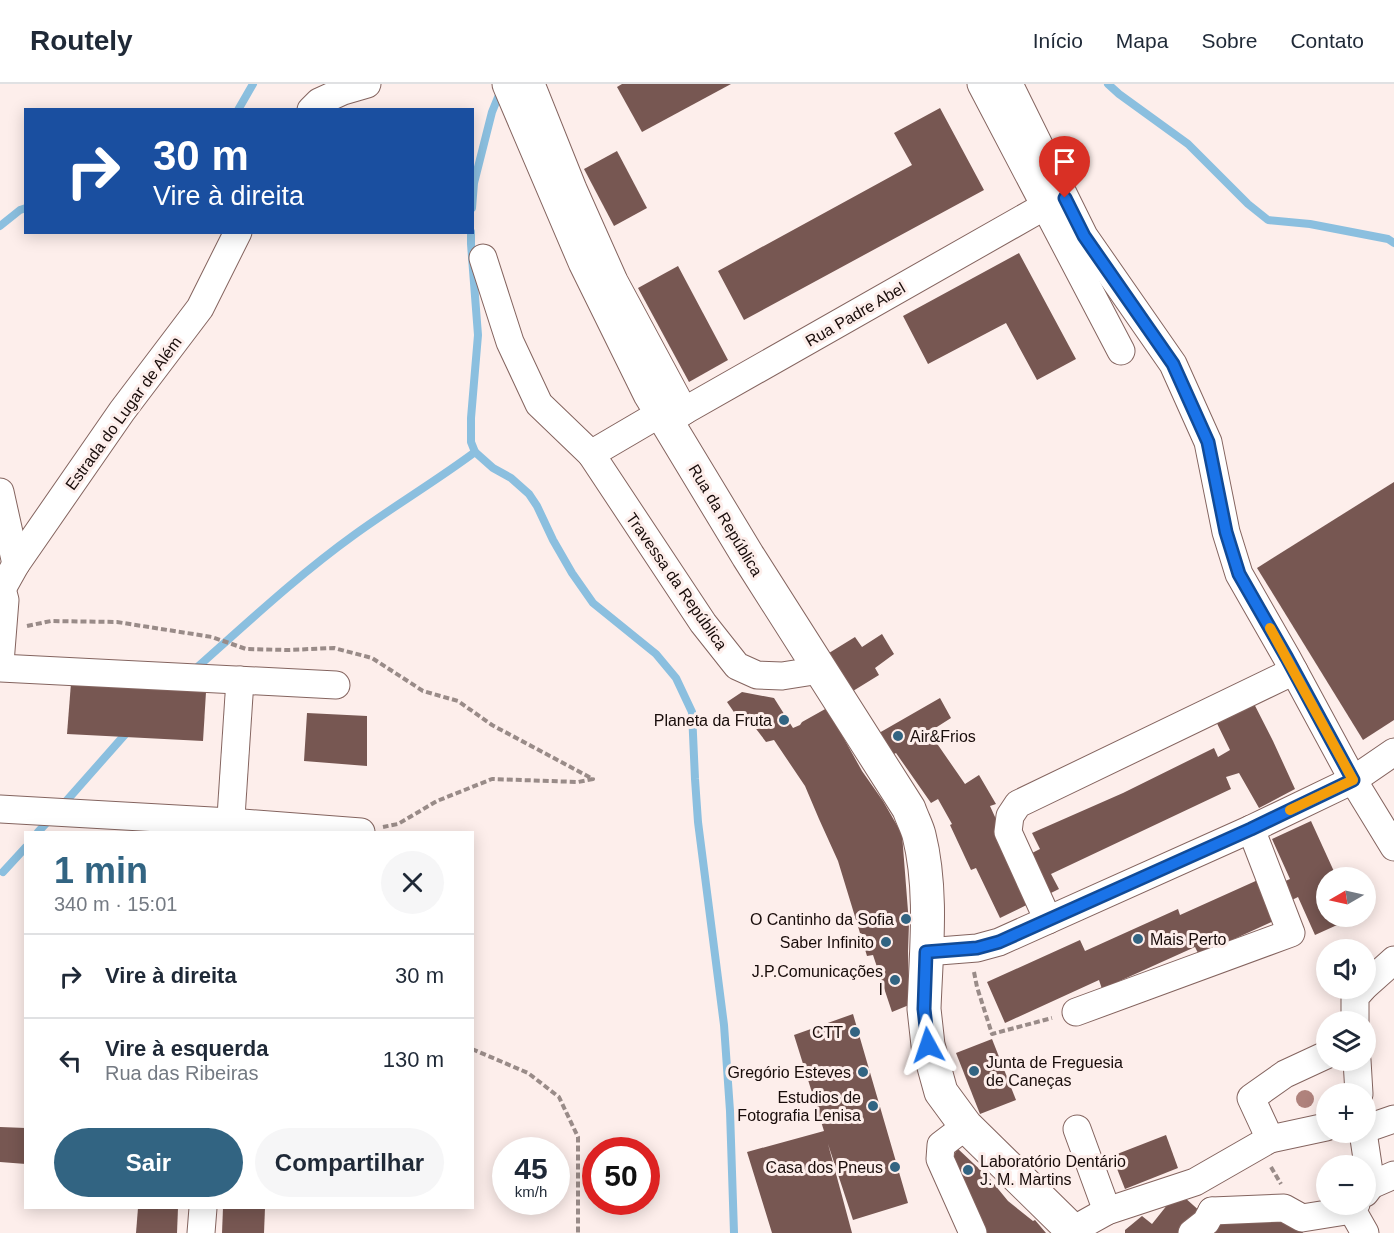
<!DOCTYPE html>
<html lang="pt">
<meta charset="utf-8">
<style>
body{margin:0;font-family:Arial,sans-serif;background:#f6f6f7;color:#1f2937;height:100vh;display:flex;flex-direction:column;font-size:22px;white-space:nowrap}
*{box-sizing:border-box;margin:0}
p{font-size:20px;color:#747a83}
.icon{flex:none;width:33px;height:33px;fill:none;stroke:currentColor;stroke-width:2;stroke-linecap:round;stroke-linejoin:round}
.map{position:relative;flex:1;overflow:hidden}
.side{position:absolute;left:24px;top:747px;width:450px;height:378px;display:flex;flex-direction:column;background:#fff;border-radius:0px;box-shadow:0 3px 15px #0003}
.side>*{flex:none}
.guide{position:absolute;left:24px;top:24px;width:450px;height:126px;border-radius:0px;box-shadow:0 3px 15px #0003;background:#1a4fa0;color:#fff;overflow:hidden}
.needle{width:39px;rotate:261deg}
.tools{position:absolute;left:1316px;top:783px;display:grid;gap:12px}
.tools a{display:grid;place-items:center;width:60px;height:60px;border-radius:50%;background:#fff;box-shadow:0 3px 15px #0003;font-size:30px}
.speed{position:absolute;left:492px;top:1053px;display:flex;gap:12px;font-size:30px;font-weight:700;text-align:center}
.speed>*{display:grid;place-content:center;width:78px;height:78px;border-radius:50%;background:#fff;box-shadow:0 3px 15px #0003;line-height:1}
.speed small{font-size:15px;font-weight:400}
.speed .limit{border:9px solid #d22;background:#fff;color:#111}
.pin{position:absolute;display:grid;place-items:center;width:51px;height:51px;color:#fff;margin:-62px -26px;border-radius:50% 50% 50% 0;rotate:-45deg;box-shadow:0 0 6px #0007}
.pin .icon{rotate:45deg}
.me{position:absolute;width:66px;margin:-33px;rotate:355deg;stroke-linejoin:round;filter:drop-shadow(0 0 4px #0008)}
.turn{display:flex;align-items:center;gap:21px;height:126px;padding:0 30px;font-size:27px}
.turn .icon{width:78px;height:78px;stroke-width:2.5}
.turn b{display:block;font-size:42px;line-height:51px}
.round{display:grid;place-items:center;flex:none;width:63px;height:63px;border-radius:32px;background:#f6f6f7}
.summary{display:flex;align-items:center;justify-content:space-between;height:102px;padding:0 30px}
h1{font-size:36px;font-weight:600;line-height:45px;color:#326482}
.button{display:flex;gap:12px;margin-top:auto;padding:12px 30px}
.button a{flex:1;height:69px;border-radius:36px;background:#326482;color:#fff;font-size:24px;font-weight:600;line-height:69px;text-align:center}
.button a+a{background:#f6f6f7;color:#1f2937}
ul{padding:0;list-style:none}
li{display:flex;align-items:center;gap:18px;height:84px;padding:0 30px;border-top:2px solid #e0e1e3}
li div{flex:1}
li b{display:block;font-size:22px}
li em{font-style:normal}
header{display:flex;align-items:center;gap:36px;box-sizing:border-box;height:84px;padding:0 30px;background:#fff;border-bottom:2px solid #e0e1e3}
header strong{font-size:28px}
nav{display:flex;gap:33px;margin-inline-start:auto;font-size:21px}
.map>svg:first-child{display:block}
</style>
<header>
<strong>Routely</strong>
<nav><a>Início</a><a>Mapa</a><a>Sobre</a><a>Contato</a></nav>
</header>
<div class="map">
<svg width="1394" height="1149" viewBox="0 0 1394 1149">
<rect width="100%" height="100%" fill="#fdeeeb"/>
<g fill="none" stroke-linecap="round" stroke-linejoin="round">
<g stroke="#8bbfdf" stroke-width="8">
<polyline points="1108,0 1119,10 1188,60 1248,120 1268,136 1310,140 1388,155 1394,159"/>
<polyline points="238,26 253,0"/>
<polyline points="472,124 474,99 492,28 501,6"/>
<polyline points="0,142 20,126 26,124"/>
<polyline points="471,148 471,160 478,251 471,334 471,358 475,368 493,384 511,394 529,410 537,422 553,456 572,489 593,519 656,570 676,594 692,628 695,695 698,738 724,941 730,1027 734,1149"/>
<path d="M193,587C245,541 297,492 354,451C394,422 436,397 475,368"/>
<polyline points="61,723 129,646"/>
<polyline points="38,748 51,734"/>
<polyline points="3,788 26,763"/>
</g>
</g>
<g fill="#775752">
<polygon points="622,0 731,0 642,48 617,3"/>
<polygon points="940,24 984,106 744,236 718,187 912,81 894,49"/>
<polygon points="617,67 647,124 614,142 584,85"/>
<polygon points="1019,169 1076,275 1037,296 1006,239 928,280 903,232"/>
<polygon points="678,182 728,276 689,298 638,204"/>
<polygon points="1394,398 1394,636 1363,656 1257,484"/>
<polygon points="882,550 894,570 875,584 879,591 853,607 829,569 855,553 862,563"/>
<polygon points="71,599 206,608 203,657 67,650"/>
<polygon points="1247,606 1273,657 1295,705 1259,724 1239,689 1226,693 1231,705 1051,790 1059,805 1000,834 976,784 971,786 950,741 952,740 938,715 931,719 896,669 892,671 879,649 940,614 951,634 929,648 965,700 979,691 996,720 990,722 1011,768 1010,780 1040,765 1032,749 1123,709 1214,664 1218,673 1230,666 1209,623"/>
<polygon points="742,608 774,614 793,644 800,641 802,638 827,624 862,687 883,717 902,750 909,840 908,867 909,921 892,928 873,871 867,872 838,777 819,735 805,702 774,656 766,658 744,629 738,634 727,618"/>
<polygon points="307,629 367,632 367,682 304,677"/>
<polygon points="1311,737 1337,794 1326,794 1326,832 1357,832 1315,851 1298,813 1282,821 1287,831 1199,871 1195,863 1102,905 1099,896 1005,939 987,898 1080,856 1085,867 1178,825 1180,831 1269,791 1274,802 1290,795 1272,755"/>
<polygon points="853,930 908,1119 853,1136 828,1060 852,1149 772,1149 747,1068 824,1047 794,951"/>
<polygon points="992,955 1016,1016 980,1030 956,969"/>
<polygon points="0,1043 26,1044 26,1080 0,1078"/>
<polygon points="1166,1051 1178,1084 1125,1105 1112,1072"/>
<polygon points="957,1064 990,1095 1008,1117 1033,1137 1035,1136 1046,1149 982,1149 952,1077"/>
<polygon points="1184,1113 1202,1129 1185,1149 1125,1149 1125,1146 1142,1132 1152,1140 1172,1115"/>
<polygon points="138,1124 178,1124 177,1149 136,1149"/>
<polygon points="223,1124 265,1124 264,1149 222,1149"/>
<polygon points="1278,1133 1299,1138 1303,1149 1209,1149 1225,1136"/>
</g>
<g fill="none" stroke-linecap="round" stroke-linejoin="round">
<g stroke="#84645f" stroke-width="29">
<g id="minor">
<polyline points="531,0 573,105 614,197 684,327"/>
<polyline points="981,0 1121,267"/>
<polyline points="1009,0 1084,152 1173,280 1208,358 1226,448 1239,490 1287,574 1353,696 1394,763"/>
<polyline points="311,26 319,18 343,7 367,0"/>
<polyline points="483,174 510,258 539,320 591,370 661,329"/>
<polyline points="667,339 684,327 1045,122"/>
<polyline points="591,370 703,539 737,582 757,591 782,592 820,586"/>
<polyline points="0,408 16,480"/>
<polyline points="0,505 2,505 16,480 122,327 200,224 238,148"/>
<polyline points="0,579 5,516 2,505"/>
<polyline points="0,584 336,601"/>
<polyline points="0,725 230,738 361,748"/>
<polyline points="230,748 240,596"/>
<polyline points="1048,836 1008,748 1010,732 1018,720 1294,587"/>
<polyline points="926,868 977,864 999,858 1251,745 1353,696 1394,668"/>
<polyline points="1365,902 1394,876"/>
<polyline points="1076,928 1291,849 1251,745"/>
<polyline points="1355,938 1355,913 1363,904"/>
<polyline points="1357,976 1359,1010"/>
<polyline points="966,1042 941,1061 940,1075 973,1149"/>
<polyline points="1077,1045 1107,1127"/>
<polyline points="1365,1045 1394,1035"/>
<polyline points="1363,1048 1371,1101 1365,1109"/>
<polyline points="1270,1055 1251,1014 1285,990 1326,971"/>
<polyline points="1371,1101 1394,1091"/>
<polyline points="1356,1120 1352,1126 1365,1149"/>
<polyline points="1212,1127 1284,1124 1302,1134 1352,1126"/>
<polyline points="1073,1146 1107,1127 1195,1098 1270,1055 1326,1043"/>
<polyline points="201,1149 203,1124"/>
<polyline points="1192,1149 1206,1138 1212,1127"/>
</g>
</g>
<g stroke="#84645f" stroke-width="35">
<path id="major" d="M509,0L585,178L650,310L748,472L909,725C912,734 917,743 919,751C933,807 926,868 924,925L928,961L941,1008L966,1042L1075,1149"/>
</g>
<g stroke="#998b88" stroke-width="4" stroke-dasharray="6 3" stroke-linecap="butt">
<polyline points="27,542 51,537 117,538 212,553 246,565 288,566 334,564 372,574 423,607 458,617 492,641 593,695 578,698 492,695 437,717 398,740 383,743"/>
<polyline points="974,888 977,903 992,950 1052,934"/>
<polyline points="472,965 528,989 559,1013 578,1053 578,1149"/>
<polyline points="1271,1083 1281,1100"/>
</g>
<use href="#minor" stroke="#fff" stroke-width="27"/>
<use href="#major" stroke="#fff" stroke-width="33"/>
</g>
<circle fill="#af827c" cx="1305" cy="1015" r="9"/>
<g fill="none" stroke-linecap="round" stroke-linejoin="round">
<g stroke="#114b97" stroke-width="15">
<polyline id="route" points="928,961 924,925 926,868 977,864 999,858 1251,745 1353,696 1287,574 1239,490 1226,448 1208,358 1173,280 1084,152 1065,114"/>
</g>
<use href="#route" stroke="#1a73e8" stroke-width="10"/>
<polyline stroke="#f59e0b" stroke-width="10" points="1270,544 1353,696 1290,726"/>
</g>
<g fill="#326482" stroke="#fdeeeb" stroke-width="2">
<circle cx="784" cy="636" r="6"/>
<circle cx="898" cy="652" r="6"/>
<circle cx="906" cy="835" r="6"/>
<circle cx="1138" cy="855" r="6"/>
<circle cx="886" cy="858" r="6"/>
<circle cx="895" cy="896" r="6"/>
<circle cx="855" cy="948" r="6"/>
<circle cx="974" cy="987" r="6"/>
<circle cx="863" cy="988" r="6"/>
<circle cx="873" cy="1022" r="6"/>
<circle cx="895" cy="1083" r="6"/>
<circle cx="968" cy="1086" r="6"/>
</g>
<g text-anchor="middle" stroke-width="6" stroke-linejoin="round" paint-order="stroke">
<g font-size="16" fill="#180c0a" stroke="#fdeeeb">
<text transform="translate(855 230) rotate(-30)" y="6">Rua Padre Abel</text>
<text transform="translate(123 329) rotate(-54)" y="6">Estrada do Lugar de Além</text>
<text transform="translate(726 436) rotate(59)" y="6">Rua da República</text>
<text transform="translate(677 497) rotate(55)" y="6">Travessa da República</text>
</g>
<g font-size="16" fill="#180c0a" stroke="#fdeeeb" text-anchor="end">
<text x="772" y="642">Planeta da Fruta</text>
<text x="910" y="658" text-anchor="start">Air&amp;Frios</text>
<text x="894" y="841">O Cantinho da Sofia</text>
<text x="1150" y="861" text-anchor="start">Mais Perto</text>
<text x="874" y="864">Saber Infinito</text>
<text x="883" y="893">J.P.Comunicações<tspan x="883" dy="18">I</tspan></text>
<text x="843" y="954">CTT</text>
<text x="986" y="984" text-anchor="start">Junta de Freguesia<tspan x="986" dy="18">de Caneças</tspan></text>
<text x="851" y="994">Gregório Esteves</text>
<text x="861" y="1019">Estudios de<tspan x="861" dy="18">Fotografia Lenisa</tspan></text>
<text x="980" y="1083" text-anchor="start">Laboratório Dentário<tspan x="980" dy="18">J. M. Martins</tspan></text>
<text x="883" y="1089">Casa dos Pneus</text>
</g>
</g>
</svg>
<div class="tools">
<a><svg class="needle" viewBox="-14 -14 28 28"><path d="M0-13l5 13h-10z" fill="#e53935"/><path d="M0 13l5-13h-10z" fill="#747a83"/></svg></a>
<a><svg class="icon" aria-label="sound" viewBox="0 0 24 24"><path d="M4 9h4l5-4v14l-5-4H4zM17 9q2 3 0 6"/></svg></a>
<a><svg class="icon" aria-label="layers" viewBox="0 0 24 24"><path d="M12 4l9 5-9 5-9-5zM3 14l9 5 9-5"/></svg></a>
<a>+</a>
<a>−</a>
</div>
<div class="speed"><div>45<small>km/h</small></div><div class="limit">50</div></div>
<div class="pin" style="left:1065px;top:114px;background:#d93025"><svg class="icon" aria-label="arrive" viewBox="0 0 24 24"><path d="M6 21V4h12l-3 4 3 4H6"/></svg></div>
<svg class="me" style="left:928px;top:961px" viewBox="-20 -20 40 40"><path d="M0-17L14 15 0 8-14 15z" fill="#1a73e8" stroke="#fff" stroke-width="4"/></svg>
<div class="guide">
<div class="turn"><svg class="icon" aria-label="right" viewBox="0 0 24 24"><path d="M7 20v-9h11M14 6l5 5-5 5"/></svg><div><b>30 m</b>Vire à direita</div></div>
</div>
<section class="side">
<div class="summary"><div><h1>1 min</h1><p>340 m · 15:01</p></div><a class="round"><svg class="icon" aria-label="close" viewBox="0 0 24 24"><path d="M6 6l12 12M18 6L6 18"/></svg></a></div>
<ul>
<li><svg class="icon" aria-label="right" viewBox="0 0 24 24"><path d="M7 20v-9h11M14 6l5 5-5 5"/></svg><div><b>Vire à direita</b></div><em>30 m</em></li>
<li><svg class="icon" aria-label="left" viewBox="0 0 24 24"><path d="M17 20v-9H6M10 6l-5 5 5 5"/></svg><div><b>Vire à esquerda</b><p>Rua das Ribeiras</p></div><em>130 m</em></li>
</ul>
<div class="button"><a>Sair</a><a>Compartilhar</a></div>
</section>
</div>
